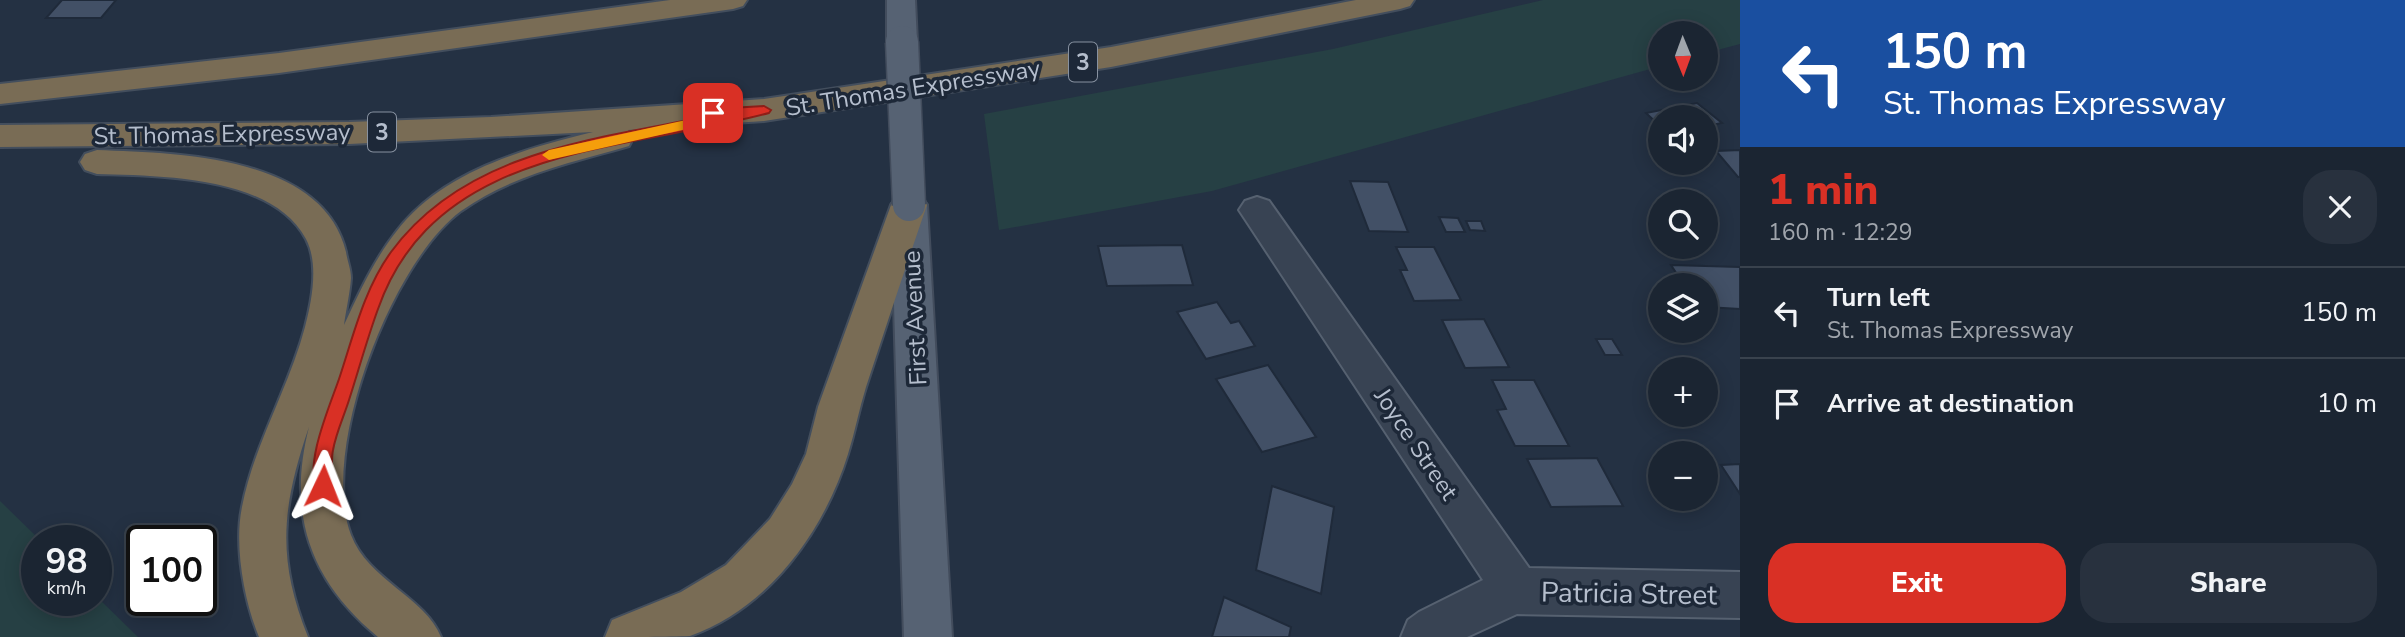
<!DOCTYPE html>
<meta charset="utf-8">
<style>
body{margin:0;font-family:"Nunito Sans",sans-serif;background:#28313e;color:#f1f3f6;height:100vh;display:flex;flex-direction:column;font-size:26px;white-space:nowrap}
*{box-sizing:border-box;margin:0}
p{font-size:23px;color:#a0a5ac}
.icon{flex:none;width:38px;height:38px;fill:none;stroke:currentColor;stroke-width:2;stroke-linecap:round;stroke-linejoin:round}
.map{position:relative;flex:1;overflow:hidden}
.details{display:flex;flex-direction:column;background:#1b2532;width:665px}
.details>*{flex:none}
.guide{background:#1a4fa0;color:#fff;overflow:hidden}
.needle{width:46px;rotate:179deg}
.buttons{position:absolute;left:1648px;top:21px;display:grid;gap:14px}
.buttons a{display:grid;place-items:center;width:70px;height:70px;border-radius:50%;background:#1b2532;box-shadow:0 4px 18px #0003,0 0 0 2px #39424d;font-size:35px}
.speed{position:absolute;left:21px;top:525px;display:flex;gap:14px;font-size:35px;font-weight:700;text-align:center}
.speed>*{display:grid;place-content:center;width:91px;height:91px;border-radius:50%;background:#1b2532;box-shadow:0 4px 18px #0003,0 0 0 2px #39424d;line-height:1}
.speed small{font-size:18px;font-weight:400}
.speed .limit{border:4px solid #111;border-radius:10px;background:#fff;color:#111}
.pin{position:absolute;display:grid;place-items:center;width:60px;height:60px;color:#fff;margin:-30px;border-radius:14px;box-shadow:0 4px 10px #0006}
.me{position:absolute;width:77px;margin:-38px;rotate:2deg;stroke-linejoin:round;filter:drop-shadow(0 0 5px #0008)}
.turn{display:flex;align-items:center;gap:24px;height:147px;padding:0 28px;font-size:32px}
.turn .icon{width:91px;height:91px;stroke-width:2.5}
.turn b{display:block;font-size:49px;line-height:60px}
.round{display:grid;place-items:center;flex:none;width:74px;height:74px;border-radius:28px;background:#28313e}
.headline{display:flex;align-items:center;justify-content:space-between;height:119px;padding:0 28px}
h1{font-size:42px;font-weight:800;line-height:52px;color:#d93025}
.primary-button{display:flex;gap:14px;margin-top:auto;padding:14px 28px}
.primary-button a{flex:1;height:80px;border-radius:28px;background:#d93025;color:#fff;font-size:28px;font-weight:800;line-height:80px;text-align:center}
.primary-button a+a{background:#28313e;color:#f1f3f6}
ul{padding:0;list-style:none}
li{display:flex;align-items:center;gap:21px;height:91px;padding:0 28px;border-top:2px solid #39424d}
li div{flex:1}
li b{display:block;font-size:26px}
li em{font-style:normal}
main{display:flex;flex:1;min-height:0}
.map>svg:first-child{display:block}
</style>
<main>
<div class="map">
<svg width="1740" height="637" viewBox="0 0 1740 637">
<rect width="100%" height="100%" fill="#243143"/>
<g fill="#264044">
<polygon points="1543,0 1740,0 1740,44 1706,53 1706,33 1661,33 1661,66 1212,191 999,230 984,114 1333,49"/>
<polygon points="0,501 41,541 37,541 37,600 96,600 96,596 138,637 0,637"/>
</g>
<g fill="#425066" stroke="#1f2a3a" stroke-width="2">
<polygon points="62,0 116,0 101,18 46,18"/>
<polygon points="1697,103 1722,123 1706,126 1706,117 1661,117 1661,127 1646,113"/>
<polygon points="1740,150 1740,177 1738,177 1716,151"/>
<polygon points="1350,181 1388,182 1408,232 1369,231"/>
<polygon points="1439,217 1458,218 1465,232 1446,232"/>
<polygon points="1466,221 1481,221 1485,231 1470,230"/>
<polygon points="1182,245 1193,285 1107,286 1098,246"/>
<polygon points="1396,247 1434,247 1461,300 1414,301 1400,270 1407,270"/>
<polygon points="1671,265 1740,267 1740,309 1706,307 1706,285 1684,285"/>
<polygon points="1217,302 1231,323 1239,321 1255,346 1206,359 1177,312"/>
<polygon points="1484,319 1509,367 1465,368 1442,320"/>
<polygon points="1596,339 1612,339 1622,355 1605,355"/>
<polygon points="1268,365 1316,437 1262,452 1216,379"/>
<polygon points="1492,380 1534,380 1569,446 1515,446 1497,410 1506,409"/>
<polygon points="1597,458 1623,506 1551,507 1527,459"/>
<polygon points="1740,464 1740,494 1721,465"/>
<polygon points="1272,486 1334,507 1321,594 1256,570"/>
<polygon points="1224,597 1291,627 1289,637 1212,637"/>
</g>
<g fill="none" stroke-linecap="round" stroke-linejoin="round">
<g stroke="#566170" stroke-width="4">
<polygon id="minor" points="1257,197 1269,201 1529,568 1740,572 1740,618 1517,614 1467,637 1401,637 1408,620 1419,612 1483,580 1245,219 1239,210 1245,201"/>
</g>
<g stroke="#424c5c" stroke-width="4">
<g id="major">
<polygon points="887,0 915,0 917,42 913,49 902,51 891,49 887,42"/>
<polygon points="909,192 921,196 927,205 952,637 904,637 891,205 897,196"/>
</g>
</g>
<g stroke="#434e5d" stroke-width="4">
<g id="highway">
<polygon points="670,0 747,0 743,6 733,9 279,73 0,104 0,84 279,53"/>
<path d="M1356,0H1414L1410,6L1400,9L1111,67L764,121L628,130L633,138L629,146C570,163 512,175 461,211C391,263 319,451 351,535C368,580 425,597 441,637H378C309,580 287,513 309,427C282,506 276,558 308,637H259C244,601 234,545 242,507C254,444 289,388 305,327C312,300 319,264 306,239C272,175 159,176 97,174L85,170L80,162L85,154L97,150C176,153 323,155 346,252C347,260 351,269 351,278C350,293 346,310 344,325C359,293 374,260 396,232C441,172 523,149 593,132L349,144L0,147V125L349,122L491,117L764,99L1111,47Z"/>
<path d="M909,192L921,196L927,205C906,266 886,326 866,387C859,409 855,432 848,454C824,531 769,608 690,636C670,637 627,637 605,637L612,620L681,592L726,565L770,519L792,484L806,454L818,407L891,205L897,196Z"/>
</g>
</g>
<use href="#minor" fill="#384353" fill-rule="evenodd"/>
<use href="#major" fill="#566273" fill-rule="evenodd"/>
<use href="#highway" fill="#796c55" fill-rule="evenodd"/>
<g stroke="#424c5c" stroke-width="35" stroke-linecap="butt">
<polyline id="major-bridge" points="902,42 909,205"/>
</g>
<use href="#major-bridge" stroke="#566273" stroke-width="32"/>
</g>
<path fill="#d93025" stroke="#8d1f18" stroke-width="2" d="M764,106L771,110L769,113C629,151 436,143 378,309C367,339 359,369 349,400C344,416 336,433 333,450C330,464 335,479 329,492H317C304,464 329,408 339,379C353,337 364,289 391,252C465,151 596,139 709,116L706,113L713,109Z"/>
<polygon fill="#f59e0b" points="686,120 691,121 691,128 549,160 542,155 549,150"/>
<g text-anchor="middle" stroke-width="7" stroke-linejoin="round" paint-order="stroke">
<g fill="#1d2838" stroke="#8791a0" stroke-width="2">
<rect x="1069" y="42.5" width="28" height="39" rx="5"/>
<rect x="368" y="112.5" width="28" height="39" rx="5"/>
</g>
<g font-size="23" font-weight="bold" fill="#b5becd">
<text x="1083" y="70">3</text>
<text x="382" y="140">3</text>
</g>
<g font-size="24" fill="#b5becd" stroke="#1d2838">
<text transform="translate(913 88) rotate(-9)" y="8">St. Thomas Expressway</text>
<text transform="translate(222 134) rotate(-1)" y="8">St. Thomas Expressway</text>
<text transform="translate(915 318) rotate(-93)" y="8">First Avenue</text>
<text transform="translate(1416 444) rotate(56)" y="8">Joyce Street</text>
</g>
<g font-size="28" fill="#b5becd" stroke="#1d2838">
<text transform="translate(1629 593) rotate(1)" y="10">Patricia Street</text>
</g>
</g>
</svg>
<div class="buttons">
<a><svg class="needle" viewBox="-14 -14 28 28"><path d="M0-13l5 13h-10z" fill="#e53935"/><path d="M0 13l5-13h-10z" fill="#a0a5ac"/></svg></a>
<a><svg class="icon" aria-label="sound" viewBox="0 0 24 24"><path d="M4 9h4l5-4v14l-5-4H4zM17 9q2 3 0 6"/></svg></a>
<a><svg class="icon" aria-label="search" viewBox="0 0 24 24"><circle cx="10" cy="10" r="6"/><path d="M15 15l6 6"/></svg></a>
<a><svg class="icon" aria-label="layers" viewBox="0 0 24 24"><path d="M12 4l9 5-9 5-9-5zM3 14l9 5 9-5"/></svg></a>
<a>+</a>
<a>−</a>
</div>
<div class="speed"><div>98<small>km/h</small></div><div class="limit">100</div></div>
<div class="pin" style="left:713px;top:113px;background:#d93025"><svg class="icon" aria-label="arrive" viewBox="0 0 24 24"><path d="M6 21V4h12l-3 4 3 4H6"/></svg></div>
<svg class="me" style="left:323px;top:486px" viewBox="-20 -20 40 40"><path d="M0-17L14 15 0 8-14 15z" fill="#d93025" stroke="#fff" stroke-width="4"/></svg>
</div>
<section class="details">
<div class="guide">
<div class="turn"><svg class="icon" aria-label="left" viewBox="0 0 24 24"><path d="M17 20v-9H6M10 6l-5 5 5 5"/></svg><div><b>150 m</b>St. Thomas Expressway</div></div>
</div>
<div class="headline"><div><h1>1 min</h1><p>160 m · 12:29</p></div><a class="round"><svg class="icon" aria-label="close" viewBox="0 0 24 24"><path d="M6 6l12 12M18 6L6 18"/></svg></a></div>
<ul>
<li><svg class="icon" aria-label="left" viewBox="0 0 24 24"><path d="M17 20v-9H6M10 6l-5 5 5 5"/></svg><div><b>Turn left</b><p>St. Thomas Expressway</p></div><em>150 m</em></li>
<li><svg class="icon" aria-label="arrive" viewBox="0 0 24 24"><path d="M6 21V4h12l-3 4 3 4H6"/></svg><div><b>Arrive at destination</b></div><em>10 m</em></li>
</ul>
<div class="primary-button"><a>Exit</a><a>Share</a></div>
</section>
</main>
